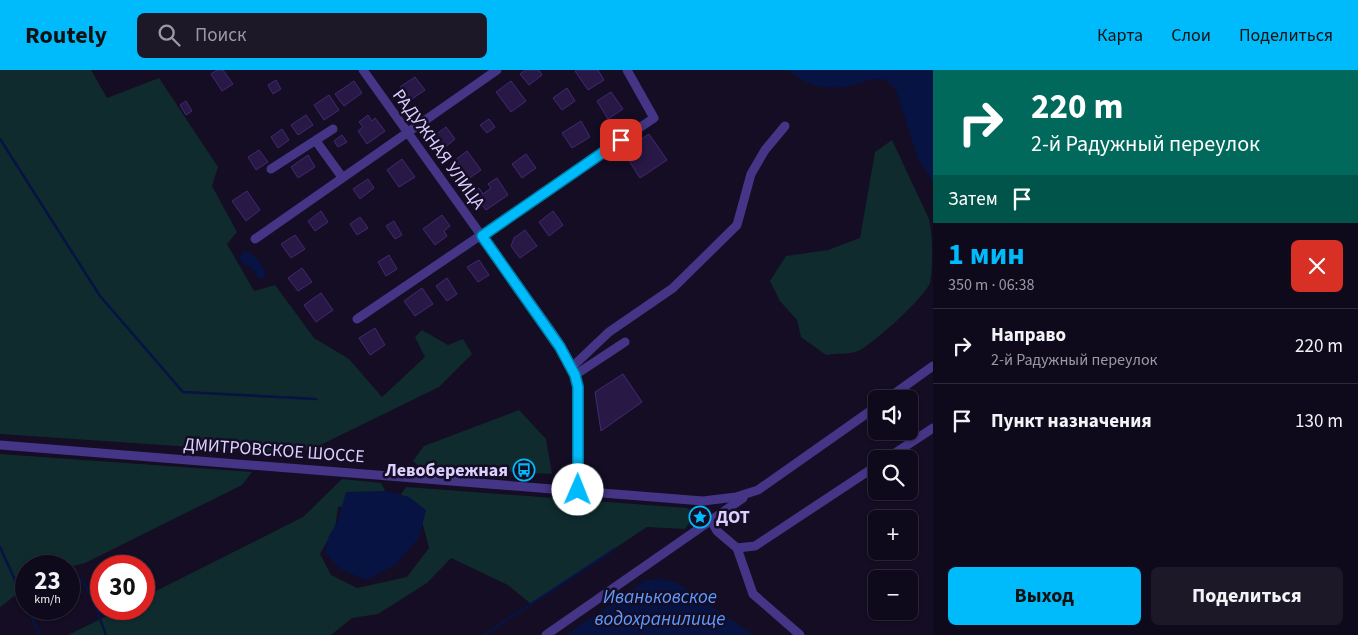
<!DOCTYPE html>
<html lang="ru">
<meta charset="utf-8">
<style>
body{margin:0;font-family:"Source Sans 3",sans-serif;background:#1d1828;color:#f1f3f6;height:100vh;display:flex;flex-direction:column;font-size:19px;white-space:nowrap}
*{box-sizing:border-box;margin:0}
p{font-size:16px;color:#9b9aa3}
.icon{flex:none;width:28px;height:28px;fill:none;stroke:currentColor;stroke-width:2;stroke-linecap:round;stroke-linejoin:round}
.map{position:relative;flex:1;overflow:hidden}
.panel{display:flex;flex-direction:column;background:#0f0a1b;width:425px}
.panel>*{flex:none}
.banner{background:#00695c;color:#fff;overflow:hidden}
.fabs{position:absolute;left:868px;top:320px;display:grid;gap:10px}
.fabs a{display:grid;place-items:center;width:50px;height:50px;border-radius:8px;background:#0f0a1b;box-shadow:0 1px 4px #0004,0 0 0 1px #2f2b3a;font-size:25px}
.speed{position:absolute;left:15px;top:485px;display:flex;gap:10px;font-size:25px;font-weight:700;text-align:center}
.speed>*{display:grid;place-content:center;width:65px;height:65px;border-radius:50%;background:#0f0a1b;box-shadow:0 1px 4px #0004,0 0 0 1px #2f2b3a;line-height:1}
.speed small{font-size:12px;font-weight:400}
.speed .limit{border:8px solid #d22;background:#fff;color:#111}
.pin{position:absolute;display:grid;place-items:center;width:42px;height:42px;color:#fff;margin:-21px;border-radius:10px;box-shadow:0 2px 8px #0006}
.me{position:absolute;width:55px;margin:-28px;rotate:1deg;stroke-linejoin:round;filter:drop-shadow(0 0 4px #0008)}
.turn{display:flex;align-items:center;gap:18px;height:105px;padding:0 15px;font-size:22px}
.turn .icon{width:65px;height:65px;stroke-width:2.5}
.turn b{display:block;font-size:35px;line-height:42px}
.then{display:flex;align-items:center;height:48px;padding:0 15px;background:#0003;gap:10px;font-size:19px}
.round{display:grid;place-items:center;flex:none;width:52px;height:52px;border-radius:8px;background:#1d1828}
.headline{display:flex;align-items:center;justify-content:space-between;height:85px;padding:0 15px}
h1{font-size:30px;font-weight:700;line-height:38px;color:#00bbfb}
.cta{display:flex;gap:10px;margin-top:auto;padding:10px 15px}
.cta a{flex:1;height:58px;border-radius:8px;background:#00bbfb;color:#111;font-size:20px;font-weight:700;line-height:58px;text-align:center}
.cta a+a{background:#1d1828;color:#f1f3f6}
ul{padding:0;list-style:none}
li{display:flex;align-items:center;gap:15px;height:75px;padding:0 15px;border-top:1px solid #2f2b3a}
li div{flex:1}
li b{display:block;font-size:19px}
li em{font-style:normal}
header{display:flex;align-items:center;gap:30px;box-sizing:border-box;height:70px;padding:0 25px;background:#00bbfb;color:#111}
header strong{font-size:24px}
nav{display:flex;gap:28px;margin-inline-start:auto;font-size:18px}
.search{width:350px;height:45px;background:#1d1828;display:flex;align-items:center;gap:12px;box-sizing:border-box;padding:0 18px;border-radius:8px;color:#9b9aa3;font-size:19px}
main{display:flex;flex:1;min-height:0}
.map>svg:first-child{display:block}
</style>
<header>
<strong>Routely</strong>
<div class="search"><svg class="icon" aria-label="search" viewBox="0 0 24 24"><circle cx="10" cy="10" r="6"/><path d="M15 15l6 6"/></svg>Поиск</div>
<nav><a>Карта</a><a>Слои</a><a>Поделиться</a></nav>
</header>
<main>
<div class="map">
<svg width="933" height="565" viewBox="0 0 933 565">
<rect width="100%" height="100%" fill="#140d24"/>
<g fill="#0f2b2e">
<polygon points="0,0 91,0 107,28 159,8 218,97 212,116 237,162 227,174 254,221 275,215 314,268 349,289 382,327 425,287 415,267 422,260 448,275 463,269 472,284 439,317 310,380 268,382 0,364"/>
<path d="M892,70L929,149C933,167 933,196 930,213C923,229 876,271 860,280C852,285 836,283 826,285L801,267L797,250L780,231L770,211L786,186L828,180L860,168L875,82Z"/>
<polygon points="519,340 546,369 552,404 420,397 413,391 424,376"/>
<polygon points="0,384 252,402 242,415 85,493 69,497 26,496 26,517 0,537"/>
<polygon points="342,409 381,413 385,420 369,432 338,437 335,458 320,484 331,505 357,518 407,507 429,478 418,435 399,427 406,417 687,438 696,443 685,459 647,457 531,534 508,515 451,488 427,513 378,544 352,548 331,565 68,565 121,539 144,539 144,527 303,447"/>
</g>
<g fill="#071343">
<path d="M789,0H933V112L918,89L896,20C893,17 889,12 885,10C876,7 866,11 858,14C832,21 809,19 789,0Z"/>
<polygon points="244,181 255,186 266,202 264,208 259,209 251,197 243,194 239,188"/>
<polygon points="387,421 409,427 426,440 419,468 395,495 366,510 340,499 325,482 328,468 338,450 346,422"/>
<polygon points="663,509 677,513 753,565 566,565 646,510"/>
</g>
<g fill="none" stroke-linecap="round" stroke-linejoin="round">
<g stroke="#071343" stroke-width="2.5">
<polyline points="0,69 100,226 183,322 316,329"/>
<polyline points="0,477 26,534"/>
<polyline points="69,505 82,510 94,533 106,565"/>
<polyline points="28,539 40,565"/>
<polyline points="484,565 615,479"/>
</g>
</g>
<g fill="#281846" stroke="#432874">
<polygon points="217,0 223,0 233,14 222,21 211,4"/>
<polygon points="525,0 539,0 542,5 529,15 520,4"/>
<polygon points="577,0 598,0 604,10 588,20 575,1"/>
<polygon points="415,7 425,20 409,31 400,17"/>
<polygon points="276,10 281,19 273,24 268,15"/>
<polygon points="354,11 362,23 344,36 335,24"/>
<polygon points="511,11 526,31 511,42 496,22"/>
<polygon points="567,18 575,31 562,40 553,28"/>
<polygon points="611,22 623,39 608,49 597,31"/>
<polygon points="329,25 339,40 324,50 314,35"/>
<polygon points="186,31 192,41 186,45 180,35"/>
<polygon points="306,45 313,55 298,65 291,55"/>
<polygon points="368,45 372,51 375,48 385,61 367,74 358,61 363,57 359,52"/>
<polygon points="489,49 495,57 487,63 480,55"/>
<polygon points="581,51 590,67 572,78 562,63"/>
<polygon points="446,57 455,69 443,79 434,66"/>
<polygon points="282,59 289,70 278,78 271,67"/>
<polygon points="649,64 667,90 640,108 623,81"/>
<polygon points="342,65 347,72 338,77 334,71"/>
<polygon points="259,80 268,92 256,100 248,87"/>
<polygon points="467,81 481,100 464,112 450,94"/>
<polygon points="526,84 536,98 522,108 512,94"/>
<polygon points="308,85 315,97 298,108 291,97"/>
<polygon points="402,89 415,107 399,117 387,100"/>
<polygon points="497,108 508,125 486,140 478,130 475,132 470,125 479,118 483,124 491,118 488,114"/>
<polygon points="368,109 374,118 360,129 353,119"/>
<polygon points="247,121 260,140 246,151 232,131"/>
<polygon points="321,141 328,152 315,161 308,151"/>
<polygon points="553,141 563,155 549,166 539,152"/>
<polygon points="442,145 450,156 444,161 447,166 435,175 423,159"/>
<polygon points="360,147 368,158 357,165 350,154"/>
<polygon points="394,151 402,165 395,169 386,156"/>
<polygon points="525,160 537,176 520,188 511,176 514,168"/>
<polygon points="295,165 305,179 291,188 281,174"/>
<polygon points="389,185 397,199 386,206 378,192"/>
<polygon points="479,190 489,205 478,212 467,197"/>
<polygon points="302,198 312,212 298,221 288,208"/>
<polygon points="447,208 457,224 447,231 436,216"/>
<polygon points="422,218 433,234 415,246 404,231"/>
<polygon points="321,223 333,240 316,252 304,235"/>
<polygon points="375,258 385,275 370,285 359,268"/>
<polygon points="623,304 642,332 601,361 595,322"/>
</g>
<g fill="none" stroke-linecap="round" stroke-linejoin="round">
<g stroke="#443586" stroke-width="9">
<path d="M363,0C412,69 462,138 511,207C533,237 571,281 578,317V419"/>
<polyline points="316,71 342,107"/>
<polyline points="271,99 333,59"/>
<polyline points="255,169 497,0"/>
<polyline points="357,249 654,48 627,0"/>
<polyline points="571,298 609,262 673,218 737,155 751,104 765,80 785,56"/>
<polyline points="575,305 625,272"/>
<polyline points="887,329 933,296"/>
<polyline points="0,375 703,431 736,427 758,420 876,337"/>
<polyline points="886,389 933,358"/>
<polyline points="711,451 717,461 737,478 755,476 876,396"/>
<polyline points="737,478 753,524 800,565"/>
<polyline points="546,565 743,428"/>
</g>
</g>
<g fill="none" stroke-linecap="round" stroke-linejoin="round">
<g stroke="#007aa3" stroke-width="12">
<polyline id="route" points="578,420 578,317 575,305 560,277 482,166 621,70"/>
</g>
<use href="#route" stroke="#00bbfb" stroke-width="9"/>
</g>
<defs>
<g id="bus-ring" transform="scale(1.125)"><circle r="9.5" fill="#140d24" stroke="#00bbfb" stroke-width="1.5"/><path d="M-5-6H5V4H4V6H2V4H-2V6H-4V4H-5ZM-3.5-4V0h7V-4ZM-3.5 1.2v1.5H-2V1.2ZM2 1.2v1.5H3.5V1.2Z" fill="#00bbfb"/></g>
<g id="sight-ring" transform="scale(1.125)"><circle r="9.5" fill="#140d24" stroke="#00bbfb" stroke-width="1.5"/><path d="M0-6L1.8-2.2L6-1.7L2.9 1.2L3.7 5.4L0 3.3L-3.7 5.4L-2.9 1.2L-6-1.7L-1.8-2.2Z" fill="#00bbfb"/></g>
</defs>
<g fill-rule="evenodd">
<use href="#bus-ring" x="524" y="400"/>
<use href="#sight-ring" x="700" y="447"/>
</g>
<g text-anchor="middle" stroke-width="5" stroke-linejoin="round" paint-order="stroke">
<g font-size="18" fill="#dcd0ff" stroke="#140d24">
<text transform="translate(439 79) rotate(54)" y="6">РАДУЖНАЯ УЛИЦА</text>
<text transform="translate(274 380) rotate(4)" y="6">ДМИТРОВСКОЕ ШОССЕ</text>
</g>
<g font-size="18" font-weight="bold" fill="#dcd0ff" stroke="#140d24" text-anchor="end">
<text x="508" y="406">Левобережная</text>
<text x="716" y="453" text-anchor="start">ДОТ</text>
</g>
<g font-size="19" font-style="italic" fill="#5e9cff" stroke="#140d24">
<text x="660" y="533">Иваньковское<tspan x="660" dy="22">водохранилище</tspan></text>
</g>
</g>
</svg>
<div class="fabs">
<a><svg class="icon" aria-label="sound" viewBox="0 0 24 24"><path d="M4 9h4l5-4v14l-5-4H4zM17 9q2 3 0 6"/></svg></a>
<a><svg class="icon" aria-label="search" viewBox="0 0 24 24"><circle cx="10" cy="10" r="6"/><path d="M15 15l6 6"/></svg></a>
<a>+</a>
<a>−</a>
</div>
<div class="speed"><div>23<small>km/h</small></div><div class="limit">30</div></div>
<div class="pin" style="left:621px;top:70px;background:#d93025"><svg class="icon" aria-label="arrive" viewBox="0 0 24 24"><path d="M6 21V4h12l-3 4 3 4H6"/></svg></div>
<svg class="me" style="left:578px;top:420px" viewBox="-20 -20 40 40"><circle r="19" fill="#fff"/><path d="M0-13L10 11 0 6-10 11z" fill="#00bbfb"/></svg>
</div>
<section class="panel">
<div class="banner">
<div class="turn"><svg class="icon" aria-label="right" viewBox="0 0 24 24"><path d="M7 20v-9h11M14 6l5 5-5 5"/></svg><div><b>220 m</b>2-й Радужный переулок</div></div>
<div class="then">Затем<svg class="icon" aria-label="arrive" viewBox="0 0 24 24"><path d="M6 21V4h12l-3 4 3 4H6"/></svg></div>
</div>
<div class="headline"><div><h1>1 мин</h1><p>350 m · 06:38</p></div><a class="round" style="background:#d93025;color:#fff"><svg class="icon" aria-label="close" viewBox="0 0 24 24"><path d="M6 6l12 12M18 6L6 18"/></svg></a></div>
<ul>
<li><svg class="icon" aria-label="right" viewBox="0 0 24 24"><path d="M7 20v-9h11M14 6l5 5-5 5"/></svg><div><b>Направо</b><p>2-й Радужный переулок</p></div><em>220 m</em></li>
<li><svg class="icon" aria-label="arrive" viewBox="0 0 24 24"><path d="M6 21V4h12l-3 4 3 4H6"/></svg><div><b>Пункт назначения</b></div><em>130 m</em></li>
</ul>
<div class="cta"><a>Выход</a><a>Поделиться</a></div>
</section>
</main>
